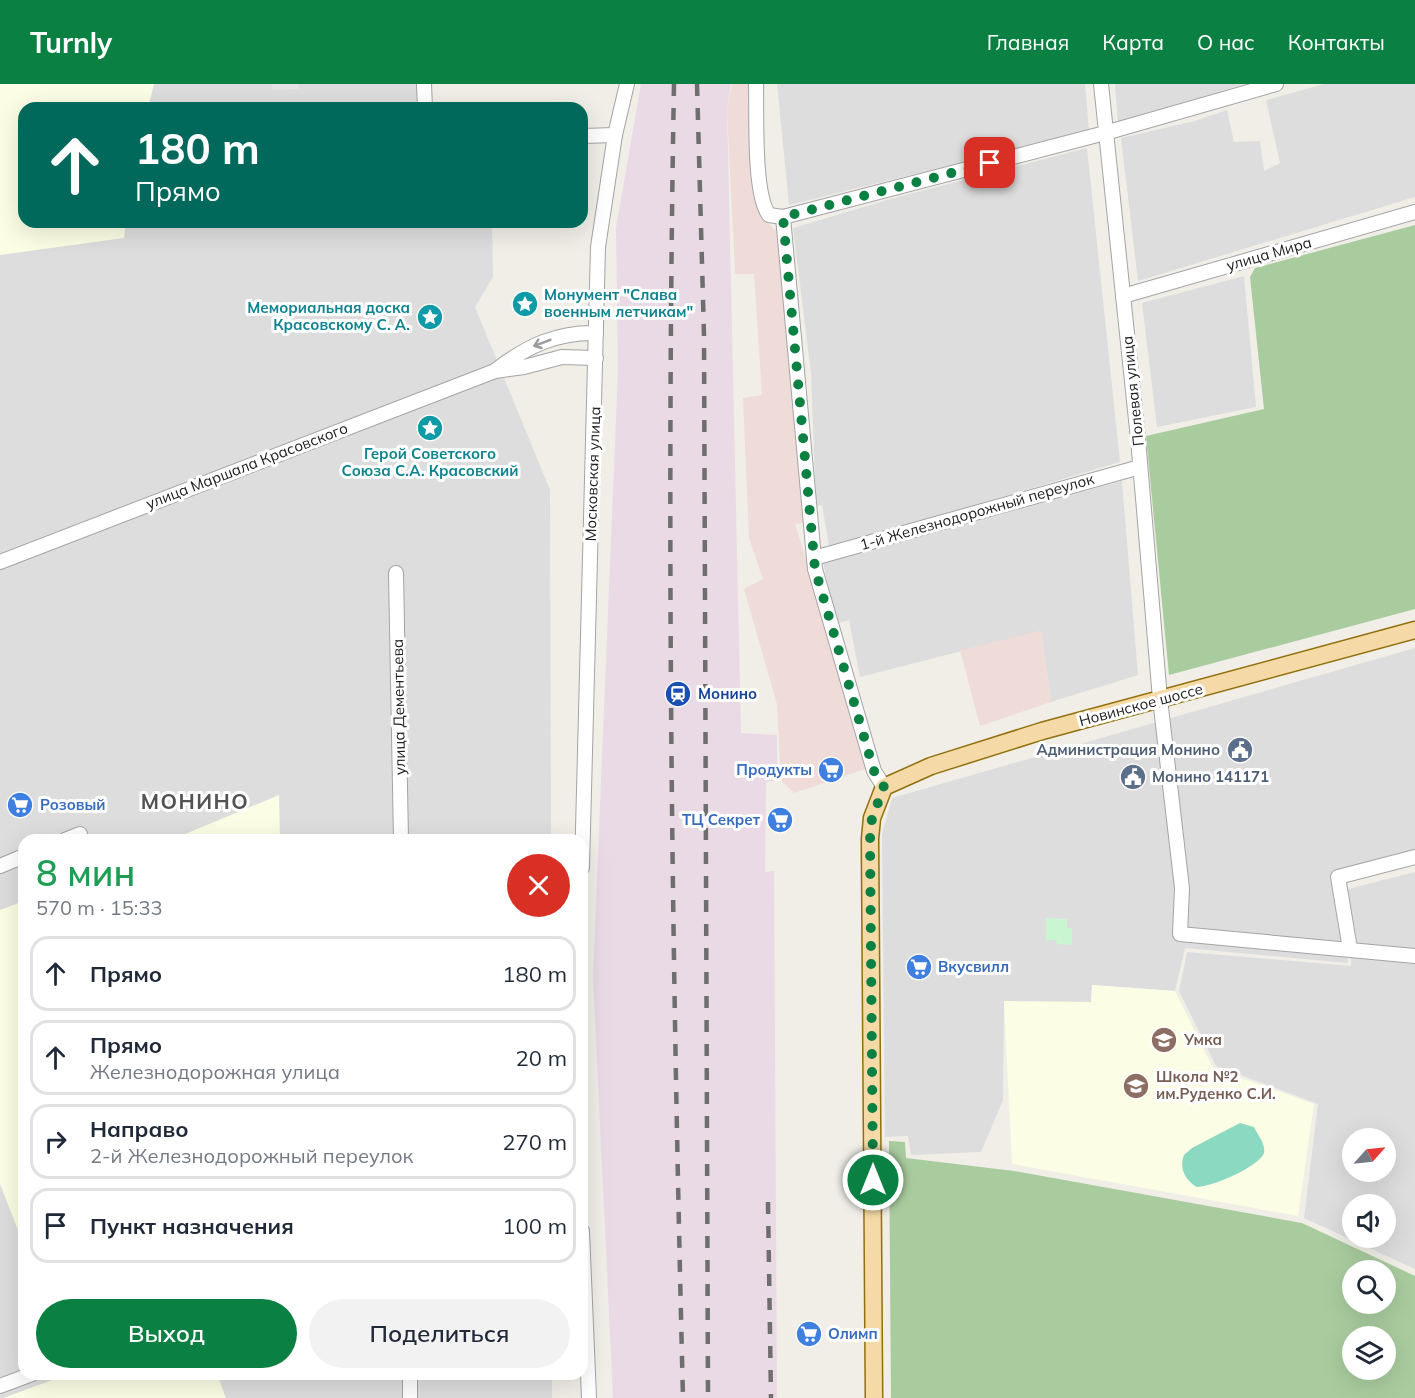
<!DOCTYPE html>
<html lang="ru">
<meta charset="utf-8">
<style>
body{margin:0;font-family:Mulish,sans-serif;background:#f2f2f3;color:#1f2937;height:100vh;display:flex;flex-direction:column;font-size:22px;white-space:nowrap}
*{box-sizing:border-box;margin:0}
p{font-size:20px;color:#747a83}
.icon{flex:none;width:33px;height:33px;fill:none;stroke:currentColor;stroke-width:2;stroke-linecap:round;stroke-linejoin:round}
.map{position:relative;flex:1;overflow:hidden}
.panel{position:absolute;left:18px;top:750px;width:570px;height:546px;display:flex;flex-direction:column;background:#fff;border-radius:18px;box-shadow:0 6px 24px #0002}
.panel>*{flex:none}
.banner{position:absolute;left:18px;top:18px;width:570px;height:126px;border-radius:18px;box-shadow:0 6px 24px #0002;background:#00695c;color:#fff;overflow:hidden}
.needle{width:39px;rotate:63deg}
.fabs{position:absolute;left:1342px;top:1044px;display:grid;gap:12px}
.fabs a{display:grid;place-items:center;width:54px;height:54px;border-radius:50%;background:#fff;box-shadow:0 6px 24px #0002;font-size:30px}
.pin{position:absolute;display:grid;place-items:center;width:51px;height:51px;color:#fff;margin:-26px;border-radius:12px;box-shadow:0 3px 9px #0006}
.me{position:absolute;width:66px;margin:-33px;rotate:0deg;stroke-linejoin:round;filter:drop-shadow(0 0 4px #0008)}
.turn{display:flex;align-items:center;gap:21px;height:126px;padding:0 18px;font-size:27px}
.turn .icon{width:78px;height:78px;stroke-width:2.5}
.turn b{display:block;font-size:42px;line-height:51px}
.round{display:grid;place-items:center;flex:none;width:63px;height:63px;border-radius:32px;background:#f2f2f3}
.overview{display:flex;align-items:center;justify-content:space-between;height:102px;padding:0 18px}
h1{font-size:36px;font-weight:600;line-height:45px;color:#1e9e55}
.primary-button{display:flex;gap:12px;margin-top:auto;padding:12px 18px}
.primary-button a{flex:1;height:69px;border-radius:36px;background:#0b8043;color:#fff;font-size:24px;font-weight:600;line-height:69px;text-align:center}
.primary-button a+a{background:#f2f2f3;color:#1f2937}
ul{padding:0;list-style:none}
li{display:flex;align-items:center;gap:18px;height:75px;margin:0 12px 9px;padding:0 6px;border:3px solid #e0e1e3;border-radius:18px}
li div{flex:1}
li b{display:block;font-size:22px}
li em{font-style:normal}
header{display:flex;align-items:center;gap:36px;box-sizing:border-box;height:84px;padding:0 30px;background:#0b8043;color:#fff}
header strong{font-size:28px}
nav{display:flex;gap:33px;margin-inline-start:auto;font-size:21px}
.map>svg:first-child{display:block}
</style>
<header>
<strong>Turnly</strong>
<nav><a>Главная</a><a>Карта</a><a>О нас</a><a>Контакты</a></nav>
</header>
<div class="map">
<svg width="1415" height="1314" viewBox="0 0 1415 1314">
<rect width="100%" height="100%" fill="#f0eee7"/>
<g fill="#dedddd" fill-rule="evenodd">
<polygon points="0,0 417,0 418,24 24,24 24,138 492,138 493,193 475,223 550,406 551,756 24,756 24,1290 552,1290 552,1314 0,1314"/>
<polygon points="777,0 1085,0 1089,47 789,121"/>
<polygon points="1115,0 1244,0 1118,39"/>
<polygon points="1324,0 1415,0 1415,113 1138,197 1121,54 1195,37 1227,26 1234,58 1260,57 1264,87 1280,79 1266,16"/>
<polygon points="1087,64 1120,378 848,459 829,462 822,421 816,422 811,289 793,144 894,114"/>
<polygon points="1244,192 1256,323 1157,343 1142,219"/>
<polygon points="1122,397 1138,591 1051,618 1041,547 860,593 849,536 839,539 835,534 823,478"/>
<polygon points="1415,564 1415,778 1344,797 1348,879 1185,864 1175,907 1092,901 1091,918 1004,917 1003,1016 981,1068 911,1071 908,1052 885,1053 882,750 892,714"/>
<path d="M1415,788V1185L1304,1134L1318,1020L1216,982L1179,907L1187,868L1351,882L1348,805ZM1353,1054H1386V1088H1353ZM1353,1120H1386V1154H1353Z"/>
</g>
<g fill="#efdbd8">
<polygon points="732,0 751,0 750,35 760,129 773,145 784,148 805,439 795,440 871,683 794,709 781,696 777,620 744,505 763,495 749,454 743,314 762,311 754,190 735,190 727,25"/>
<polygon points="1041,547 1051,618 980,642 960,566"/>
</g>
<polygon fill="#e9dae5" points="641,0 731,0 727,24 741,649 777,651 777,695 766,699 765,788 774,787 777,1314 613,1314 593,892 618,286 616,144"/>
<g fill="#fbfde4">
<polygon points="0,0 154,0 148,24 24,24 24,138 126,138 124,154 0,171"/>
<polygon points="279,711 280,756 171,756"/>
<polygon points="24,817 24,1162 0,1100 0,826"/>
<polygon points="1092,901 1175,907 1213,984 1314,1020 1298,1132 1012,1080 1004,917 1091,918"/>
<polygon points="69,1290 217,1290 226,1314 3,1314"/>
</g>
<g fill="#a9cc9f" fill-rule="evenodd">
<polygon points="1415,141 1415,525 1169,591 1146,352 1264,325 1250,193 1255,184"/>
<path d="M889,1057L905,1058L906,1074L1014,1087L1302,1139L1415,1192V1314H891ZM1353,1186H1386V1220H1353ZM1353,1252H1386V1286H1353Z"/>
</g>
<polygon fill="#c9f6d0" points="1046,834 1067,835 1067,844 1072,844 1072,861 1057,860 1056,856 1046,856"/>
<path fill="#8cd9c1" d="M1240,1039L1254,1043C1257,1050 1266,1060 1264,1069C1259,1083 1211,1103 1197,1103C1185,1096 1179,1084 1184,1071L1192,1064Z"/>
<polygon fill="#e4e4e4" points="272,0 298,0 298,5 272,6"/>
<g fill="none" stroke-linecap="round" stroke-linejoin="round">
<g stroke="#a4a4a4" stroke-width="16">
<g id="minor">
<polyline points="424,0 425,24"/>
<path d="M756,0C757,29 753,110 769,131L783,133L1105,49L1276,0"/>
<polyline points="1101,0 1138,355 1160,615 1182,804 1180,850 1415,872"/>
<polyline points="582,52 615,51"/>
<polyline points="783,133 815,485 874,687 884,703"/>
<polyline points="1123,212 1415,128"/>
<path d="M496,286C527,262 557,248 596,249"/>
<polyline points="814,474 1140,383"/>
<polyline points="0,478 495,287 524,283 562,273 596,274"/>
<polyline points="396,489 401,756"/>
<polyline points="65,756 80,750"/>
<polyline points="0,782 24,772"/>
<polyline points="582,784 598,163 615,51 627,0"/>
<polyline points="1350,865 1338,793 1415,773"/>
<polyline points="582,1147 589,1314"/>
<polyline points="410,1290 410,1314"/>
<polyline points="0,1302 32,1290"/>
</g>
</g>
<g stroke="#91700b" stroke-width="19">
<polyline id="major" points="874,1314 870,755 872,734 884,703 931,682 1042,647 1415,546"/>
</g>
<use href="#minor" stroke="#fff" stroke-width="14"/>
<use href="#major" stroke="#f5daa7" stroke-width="16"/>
<g stroke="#6e6e6e" stroke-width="4.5" stroke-dasharray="12 12" stroke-linecap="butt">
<path d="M674,0C666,438 672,876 683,1314"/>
<polyline points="697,0 704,251 708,1314"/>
<polyline points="768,1118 771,1314"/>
</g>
</g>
<defs><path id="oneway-shaft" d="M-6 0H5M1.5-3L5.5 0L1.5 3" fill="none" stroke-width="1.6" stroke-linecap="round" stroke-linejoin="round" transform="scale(1.5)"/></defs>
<use stroke="#9b9b9b" href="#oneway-shaft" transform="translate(542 259) rotate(159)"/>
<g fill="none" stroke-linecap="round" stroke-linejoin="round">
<polyline stroke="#0b8043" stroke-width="10" stroke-dasharray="0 18" points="873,1096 870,755 872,734 884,703 874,687 815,485 783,133 990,79"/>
</g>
<defs>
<g id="sight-disc" transform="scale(1.35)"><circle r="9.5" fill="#0f9aa8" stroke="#fff"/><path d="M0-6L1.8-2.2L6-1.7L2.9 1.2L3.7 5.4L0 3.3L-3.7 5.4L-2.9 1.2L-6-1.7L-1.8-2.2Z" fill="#fff"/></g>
<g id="station-disc" transform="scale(1.35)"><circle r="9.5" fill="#1a4fb4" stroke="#fff"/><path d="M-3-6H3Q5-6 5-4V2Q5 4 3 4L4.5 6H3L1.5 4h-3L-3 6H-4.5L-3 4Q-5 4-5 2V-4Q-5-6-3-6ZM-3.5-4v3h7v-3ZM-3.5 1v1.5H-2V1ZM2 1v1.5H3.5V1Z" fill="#fff"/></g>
<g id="civic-disc" transform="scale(1.35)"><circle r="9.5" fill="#5c6f8a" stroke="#fff"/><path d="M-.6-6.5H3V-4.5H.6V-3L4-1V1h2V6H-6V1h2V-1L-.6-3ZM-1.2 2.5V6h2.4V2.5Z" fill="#fff"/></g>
<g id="supermarket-disc" transform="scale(1.35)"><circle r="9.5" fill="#3f7fe0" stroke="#fff"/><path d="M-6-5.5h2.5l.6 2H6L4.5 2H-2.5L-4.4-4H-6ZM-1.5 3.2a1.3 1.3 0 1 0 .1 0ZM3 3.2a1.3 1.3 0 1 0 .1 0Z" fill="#fff"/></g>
<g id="school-disc" transform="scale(1.35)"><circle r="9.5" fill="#8d6e63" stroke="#fff"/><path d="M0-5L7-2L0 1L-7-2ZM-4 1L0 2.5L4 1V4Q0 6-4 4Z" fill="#fff"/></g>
</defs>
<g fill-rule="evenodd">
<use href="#sight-disc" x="525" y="220"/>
<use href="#sight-disc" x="430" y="233"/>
<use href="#sight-disc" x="430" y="344"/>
<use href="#station-disc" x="678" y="610"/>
<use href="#civic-disc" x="1240" y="666"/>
<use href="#supermarket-disc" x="831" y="686"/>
<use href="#civic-disc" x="1133" y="693"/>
<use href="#supermarket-disc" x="20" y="721"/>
<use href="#supermarket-disc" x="780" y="736"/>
<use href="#supermarket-disc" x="919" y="883"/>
<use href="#school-disc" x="1164" y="956"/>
<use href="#school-disc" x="1136" y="1002"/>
<use href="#supermarket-disc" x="809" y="1250"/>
</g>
<g text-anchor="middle" stroke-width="6" stroke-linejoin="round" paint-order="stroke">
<g font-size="15" fill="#202020" stroke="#fff">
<text transform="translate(1269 170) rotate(-16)" y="5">улица Мира</text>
<text transform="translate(1133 307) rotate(-96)" y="5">Полевая улица</text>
<text transform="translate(247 382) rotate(-21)" y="5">улица Маршала Красовского</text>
<text transform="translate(593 390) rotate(-88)" y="5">Московская улица</text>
<text transform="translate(977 428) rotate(-16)" y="5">1-й Железнодорожный переулок</text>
<text transform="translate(1141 621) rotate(-15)" y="5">Новинское шоссе</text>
<text transform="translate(399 623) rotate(-91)" y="5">улица Дементьева</text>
</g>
<g font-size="15" font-weight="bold" fill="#0d838f" stroke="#fff" text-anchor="start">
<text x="544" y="216">Монумент "Слава<tspan x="544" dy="17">военным летчикам"</tspan></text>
<text x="410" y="229" text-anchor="end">Мемориальная доска<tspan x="410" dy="17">Красовскому С. А.</tspan></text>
<text x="430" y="375" text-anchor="middle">Герой Советского<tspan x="430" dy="17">Союза С.А. Красовский</tspan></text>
</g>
<g font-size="15" font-weight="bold" fill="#164399" stroke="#fff" text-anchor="start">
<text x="698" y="615">Монино</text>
</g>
<g font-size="15" font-weight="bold" fill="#4e5e75" stroke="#fff" text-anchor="end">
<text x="1220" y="671">Администрация Монино</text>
<text x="1152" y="698" text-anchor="start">Монино 141171</text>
</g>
<g font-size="15" font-weight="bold" fill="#366cbe" stroke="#fff" text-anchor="start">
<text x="812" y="691" text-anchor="end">Продукты</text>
<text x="40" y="726">Розовый</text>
<text x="760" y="741" text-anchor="end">ТЦ Секрет</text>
<text x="938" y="888">Вкусвилл</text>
<text x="828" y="1255">Олимп</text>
</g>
<g font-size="15" font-weight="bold" fill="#785e54" stroke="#fff" text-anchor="start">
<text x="1184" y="961">Умка</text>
<text x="1156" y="998">Школа №2<tspan x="1156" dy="17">им.Руденко С.И.</tspan></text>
</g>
<g font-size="21" font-weight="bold" letter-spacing="1.5" fill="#535353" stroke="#fff">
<text x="195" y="725">МОНИНО</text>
</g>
</g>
</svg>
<div class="fabs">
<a><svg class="needle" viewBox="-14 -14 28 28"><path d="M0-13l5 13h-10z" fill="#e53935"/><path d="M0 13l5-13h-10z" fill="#747a83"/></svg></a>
<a><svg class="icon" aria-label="sound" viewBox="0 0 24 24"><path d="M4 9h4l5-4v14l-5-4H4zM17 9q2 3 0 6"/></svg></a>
<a><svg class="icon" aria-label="search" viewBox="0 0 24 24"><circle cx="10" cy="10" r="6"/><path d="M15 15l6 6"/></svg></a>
<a><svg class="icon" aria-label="layers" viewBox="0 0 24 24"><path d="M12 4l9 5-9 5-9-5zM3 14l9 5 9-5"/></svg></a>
</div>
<div class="pin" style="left:990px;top:79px;background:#d93025"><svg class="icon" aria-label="arrive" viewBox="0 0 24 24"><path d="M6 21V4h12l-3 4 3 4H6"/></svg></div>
<svg class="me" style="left:873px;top:1096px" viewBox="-20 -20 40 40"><circle r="17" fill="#0b8043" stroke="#fff" stroke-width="3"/><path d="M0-11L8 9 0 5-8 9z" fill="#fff"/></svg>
<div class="banner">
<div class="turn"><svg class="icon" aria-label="ahead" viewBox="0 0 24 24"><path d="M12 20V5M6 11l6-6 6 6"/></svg><div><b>180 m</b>Прямо</div></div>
</div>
<section class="panel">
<div class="overview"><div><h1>8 мин</h1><p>570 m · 15:33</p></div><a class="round" style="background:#d93025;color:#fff"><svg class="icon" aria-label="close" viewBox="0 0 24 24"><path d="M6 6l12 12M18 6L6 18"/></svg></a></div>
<ul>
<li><svg class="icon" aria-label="ahead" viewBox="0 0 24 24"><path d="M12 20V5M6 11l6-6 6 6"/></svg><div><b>Прямо</b></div><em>180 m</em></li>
<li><svg class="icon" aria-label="ahead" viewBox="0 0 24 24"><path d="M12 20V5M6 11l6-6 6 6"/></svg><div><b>Прямо</b><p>Железнодорожная улица</p></div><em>20 m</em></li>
<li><svg class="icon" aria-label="right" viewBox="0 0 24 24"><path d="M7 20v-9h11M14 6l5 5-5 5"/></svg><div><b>Направо</b><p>2-й Железнодорожный переулок</p></div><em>270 m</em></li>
<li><svg class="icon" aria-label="arrive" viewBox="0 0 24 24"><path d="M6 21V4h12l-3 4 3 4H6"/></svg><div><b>Пункт назначения</b></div><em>100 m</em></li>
</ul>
<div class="primary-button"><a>Выход</a><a>Поделиться</a></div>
</section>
</div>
